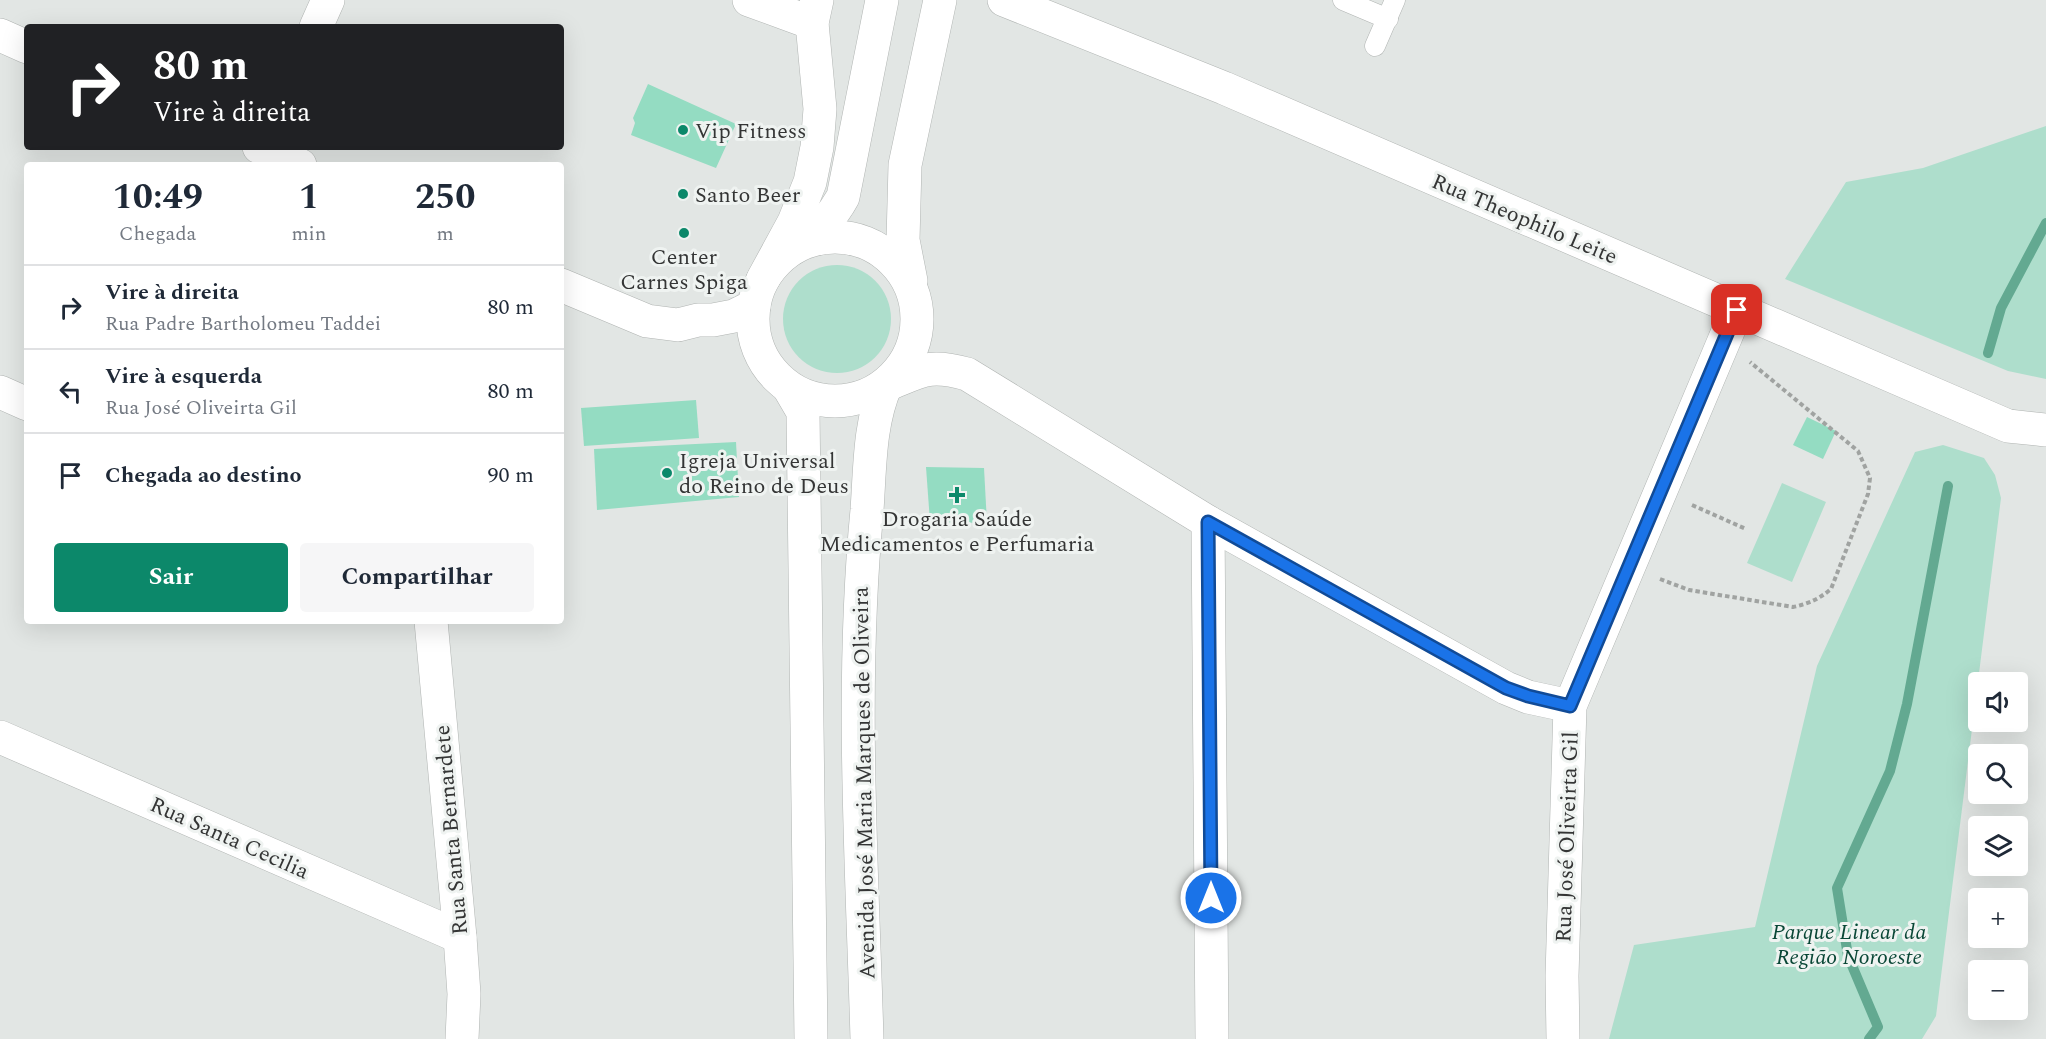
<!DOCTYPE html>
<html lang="pt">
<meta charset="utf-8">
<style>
body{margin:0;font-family:Spectral,serif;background:#f6f6f7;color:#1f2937;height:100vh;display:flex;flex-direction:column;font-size:22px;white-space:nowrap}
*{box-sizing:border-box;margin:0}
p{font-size:20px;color:#747a83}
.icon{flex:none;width:33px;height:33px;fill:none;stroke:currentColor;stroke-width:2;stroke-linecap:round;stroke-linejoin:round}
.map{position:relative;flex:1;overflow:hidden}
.drawer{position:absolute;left:24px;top:162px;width:540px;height:462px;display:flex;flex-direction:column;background:#fff;border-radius:6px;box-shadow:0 6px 24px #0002}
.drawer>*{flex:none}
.hud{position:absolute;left:24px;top:24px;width:540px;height:126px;border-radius:6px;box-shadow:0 6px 24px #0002;background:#202124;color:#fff;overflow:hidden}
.controls{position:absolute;left:1968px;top:672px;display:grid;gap:12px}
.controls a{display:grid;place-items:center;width:60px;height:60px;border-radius:6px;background:#fff;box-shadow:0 6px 24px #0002;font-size:30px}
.pin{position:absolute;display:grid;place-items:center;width:51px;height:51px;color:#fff;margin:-26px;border-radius:12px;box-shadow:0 3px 9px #0006}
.me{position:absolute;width:66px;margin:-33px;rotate:0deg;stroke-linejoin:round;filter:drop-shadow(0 0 4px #0008)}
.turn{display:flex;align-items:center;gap:21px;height:126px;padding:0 30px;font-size:27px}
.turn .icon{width:78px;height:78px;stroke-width:2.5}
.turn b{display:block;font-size:42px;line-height:51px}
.eta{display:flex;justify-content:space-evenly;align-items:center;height:102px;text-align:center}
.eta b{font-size:36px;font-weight:700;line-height:42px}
.action{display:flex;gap:12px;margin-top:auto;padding:12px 30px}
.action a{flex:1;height:69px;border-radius:6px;background:#0c886a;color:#fff;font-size:24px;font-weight:700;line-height:69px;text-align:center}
.action a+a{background:#f6f6f7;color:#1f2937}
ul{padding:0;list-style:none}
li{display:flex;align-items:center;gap:18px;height:84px;padding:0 30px;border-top:2px solid #e0e1e3}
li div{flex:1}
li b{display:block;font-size:22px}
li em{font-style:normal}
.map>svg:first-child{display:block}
</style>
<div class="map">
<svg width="2046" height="1039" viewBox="0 0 2046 1039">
<rect width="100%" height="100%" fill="#e2e6e4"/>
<g fill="#aedecc">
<polygon points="2046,126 2046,379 2008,371 1785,279 1846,182 1923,168"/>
<circle cx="837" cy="319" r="54"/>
<polygon points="1943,445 1984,458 1995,475 2001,498 1936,1016 1922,1039 1609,1039 1634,945 1755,927 1817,666 1915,452"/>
<polygon points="1782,483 1826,502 1792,582 1747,563"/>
</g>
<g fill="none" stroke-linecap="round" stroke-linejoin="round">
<g stroke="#63a991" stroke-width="10">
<polyline points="1988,353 2001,308 2046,223"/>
<polyline points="1869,1039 1878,1027 1848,956 1837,888 1890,771 1907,704 1948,486"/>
</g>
</g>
<g fill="#94dcc2">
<polygon points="648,84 736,124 716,168 631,135 635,123 633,118"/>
<polygon points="696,400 699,438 584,446 581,408"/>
<polygon points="1807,417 1836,431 1823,459 1793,445"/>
<polygon points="736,442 739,497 597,510 594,449"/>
<polygon points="926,467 984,468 987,523 930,522"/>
</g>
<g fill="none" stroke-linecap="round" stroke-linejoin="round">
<g stroke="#b0b4b2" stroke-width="21">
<g id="service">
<polyline points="1343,0 1388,19"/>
<polyline points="1375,46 1395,0"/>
</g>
</g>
<g stroke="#b0b4b2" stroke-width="34">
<g id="minor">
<polyline points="749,0 812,23"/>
<polyline points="316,27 328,0"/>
<polyline points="0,35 27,47"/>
<polyline points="259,147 300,165"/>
<polyline points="561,285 647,321 678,325 698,320 713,320 734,316 754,306"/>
<path d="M886,385C921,371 928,363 967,374L1208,522L1506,688L1528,697L1570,706"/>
<polyline points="0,392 27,404"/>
<polyline points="1208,522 1212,1039"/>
<polyline points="431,621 460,937 464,994 462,1039"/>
<polyline points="0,737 460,937"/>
<polyline points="1563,1039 1562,976 1570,706 1737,310"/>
</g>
</g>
<g stroke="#b0b4b2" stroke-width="34">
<g id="tertiary">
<polyline points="1004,0 1224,88 2008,426 2046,430"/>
<polyline points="763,279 794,222 810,182 817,147 820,109 812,23 817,0"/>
</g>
</g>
<g stroke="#b0b4b2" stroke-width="34">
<g id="secondary">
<circle cx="835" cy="319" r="82"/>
<path d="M800,243C819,231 832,217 843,197L882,0"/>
<polyline points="911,281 903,240 905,165 940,0"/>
<polyline points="789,388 803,412 811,1039"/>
<path d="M867,1039C862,863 850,686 867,510C870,469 869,423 886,385"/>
</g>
</g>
<g stroke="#a0a3a1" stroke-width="4" stroke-dasharray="4.5 3" stroke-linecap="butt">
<polyline points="1692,505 1746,529"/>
<path d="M1660,579L1689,590L1793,607C1808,604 1819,599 1831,589L1868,494L1870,478L1858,451L1750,362"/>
</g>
<use href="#service" stroke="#fff" stroke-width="20"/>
<use href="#minor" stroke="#fff" stroke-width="33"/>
<use href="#tertiary" stroke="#fff" stroke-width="33"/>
<use href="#secondary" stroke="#fff" stroke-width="33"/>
</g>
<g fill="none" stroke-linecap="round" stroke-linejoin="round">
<g stroke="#114b97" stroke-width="15">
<polyline id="route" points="1211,898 1208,522 1506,688 1528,696 1570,706 1737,310"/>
</g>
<use href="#route" stroke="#1a73e8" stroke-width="10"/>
</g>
<g fill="#0c886a" stroke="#eff3f1" stroke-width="2">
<circle cx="683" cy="130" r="6"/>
<circle cx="683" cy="194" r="6"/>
<circle cx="684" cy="233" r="6"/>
<circle cx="667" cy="473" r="6"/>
<path d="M954 486h6v6h6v6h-6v6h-6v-6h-6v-6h6z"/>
</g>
<g text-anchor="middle" stroke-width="6" stroke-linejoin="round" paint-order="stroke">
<g font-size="22" fill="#343535" stroke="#eff3f1" text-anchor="start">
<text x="695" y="138">Vip Fitness</text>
<text x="695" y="202">Santo Beer</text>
<text x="684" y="264" text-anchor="middle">Center<tspan x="684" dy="25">Carnes Spiga</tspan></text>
<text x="679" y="468">Igreja Universal<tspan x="679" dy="25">do Reino de Deus</tspan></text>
<text x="957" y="526" text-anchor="middle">Drogaria Saúde<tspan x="957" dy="25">Medicamentos e Perfumaria</tspan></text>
</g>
<g font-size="22" fill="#343535" stroke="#eff3f1">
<text transform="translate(1525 218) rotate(23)" y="8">Rua Theophilo Leite</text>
<text transform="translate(863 783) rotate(-91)" y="8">Avenida José Maria Marques de Oliveira</text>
<text transform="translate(450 830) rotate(-95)" y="8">Rua Santa Bernardete</text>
<text transform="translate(230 837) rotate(24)" y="8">Rua Santa Cecilia</text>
<text transform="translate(1566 837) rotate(-88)" y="8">Rua José Oliveirta Gil</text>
</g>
<g font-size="22" font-style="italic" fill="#094736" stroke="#eff3f1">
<text x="1849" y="939">Parque Linear da<tspan x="1849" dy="25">Região Noroeste</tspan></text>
</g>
</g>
</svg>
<div class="controls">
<a><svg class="icon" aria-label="sound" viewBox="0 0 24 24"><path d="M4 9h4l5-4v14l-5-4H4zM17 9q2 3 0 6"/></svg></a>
<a><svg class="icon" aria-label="search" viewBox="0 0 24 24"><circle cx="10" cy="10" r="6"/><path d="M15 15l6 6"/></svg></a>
<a><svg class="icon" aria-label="layers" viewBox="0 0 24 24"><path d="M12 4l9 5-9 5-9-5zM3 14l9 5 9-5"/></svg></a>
<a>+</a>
<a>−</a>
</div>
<div class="pin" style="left:1737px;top:310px;background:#d93025"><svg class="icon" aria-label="arrive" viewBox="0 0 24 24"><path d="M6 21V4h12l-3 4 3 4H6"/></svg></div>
<svg class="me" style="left:1211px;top:898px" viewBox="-20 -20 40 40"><circle r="17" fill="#1a73e8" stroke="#fff" stroke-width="3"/><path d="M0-11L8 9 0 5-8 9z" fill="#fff"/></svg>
<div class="hud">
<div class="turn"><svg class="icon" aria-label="right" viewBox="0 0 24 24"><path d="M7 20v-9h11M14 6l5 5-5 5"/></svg><div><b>80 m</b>Vire à direita</div></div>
</div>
<section class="drawer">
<div class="eta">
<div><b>10:49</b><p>Chegada</p></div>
<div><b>1</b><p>min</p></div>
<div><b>250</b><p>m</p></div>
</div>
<ul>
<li><svg class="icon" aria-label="right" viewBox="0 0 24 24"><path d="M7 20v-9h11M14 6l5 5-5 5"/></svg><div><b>Vire à direita</b><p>Rua Padre Bartholomeu Taddei</p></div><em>80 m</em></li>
<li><svg class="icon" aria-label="left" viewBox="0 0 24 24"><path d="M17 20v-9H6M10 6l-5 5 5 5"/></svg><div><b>Vire à esquerda</b><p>Rua José Oliveirta Gil</p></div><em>80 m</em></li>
<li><svg class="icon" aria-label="arrive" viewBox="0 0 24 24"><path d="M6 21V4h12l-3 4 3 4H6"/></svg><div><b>Chegada ao destino</b></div><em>90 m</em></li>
</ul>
<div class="action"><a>Sair</a><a>Compartilhar</a></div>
</section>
</div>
